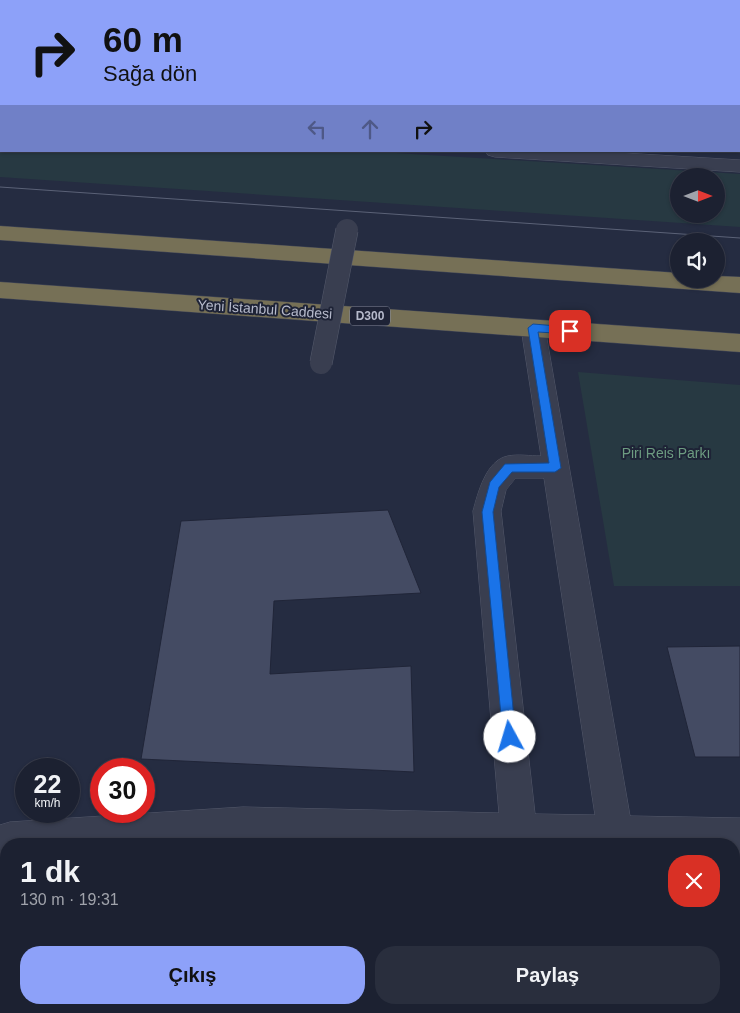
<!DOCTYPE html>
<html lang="tr">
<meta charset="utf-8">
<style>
body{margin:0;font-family:Helvetica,sans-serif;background:#292e3d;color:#f1f3f6;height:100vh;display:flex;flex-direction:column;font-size:19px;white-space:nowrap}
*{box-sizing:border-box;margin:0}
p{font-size:16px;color:#a0a3ab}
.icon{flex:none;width:28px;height:28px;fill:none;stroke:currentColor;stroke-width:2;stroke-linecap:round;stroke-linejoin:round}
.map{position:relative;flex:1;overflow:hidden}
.side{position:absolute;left:0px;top:838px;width:740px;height:176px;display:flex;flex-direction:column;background:#1c2131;border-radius:20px 20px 0 0;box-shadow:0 1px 4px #0004,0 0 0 1px #3a3e4d}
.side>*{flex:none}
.guide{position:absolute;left:0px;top:0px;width:740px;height:152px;box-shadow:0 1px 4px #0004,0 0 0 1px #3a3e4d;background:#8da1f9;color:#111;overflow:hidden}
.needle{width:32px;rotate:90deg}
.buttons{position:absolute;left:670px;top:168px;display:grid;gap:10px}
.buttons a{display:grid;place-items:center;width:55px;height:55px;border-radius:50%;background:#1c2131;box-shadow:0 1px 4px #0004,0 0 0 1px #3a3e4d;font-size:25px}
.speed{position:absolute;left:15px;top:758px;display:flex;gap:10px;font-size:25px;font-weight:700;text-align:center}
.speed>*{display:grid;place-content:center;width:65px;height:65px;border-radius:50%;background:#1c2131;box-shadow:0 1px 4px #0004,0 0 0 1px #3a3e4d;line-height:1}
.speed small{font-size:12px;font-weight:400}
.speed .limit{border:8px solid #d22;background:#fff;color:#111}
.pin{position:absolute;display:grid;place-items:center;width:42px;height:42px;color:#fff;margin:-21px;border-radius:10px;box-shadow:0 2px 8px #0006}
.me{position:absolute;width:55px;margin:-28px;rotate:354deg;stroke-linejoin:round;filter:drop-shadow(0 0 4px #0008)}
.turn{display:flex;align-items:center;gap:18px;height:105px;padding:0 20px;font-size:22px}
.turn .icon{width:65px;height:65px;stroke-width:2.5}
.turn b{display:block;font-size:35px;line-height:42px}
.lanes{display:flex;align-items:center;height:48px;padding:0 20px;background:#0003;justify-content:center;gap:25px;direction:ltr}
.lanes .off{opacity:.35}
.round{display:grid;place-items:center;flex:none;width:52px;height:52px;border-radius:20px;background:#292e3d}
.head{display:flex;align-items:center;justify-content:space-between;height:85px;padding:0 20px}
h1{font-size:30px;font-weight:600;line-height:38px}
.action{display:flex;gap:10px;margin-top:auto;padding:10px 20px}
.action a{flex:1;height:58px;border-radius:20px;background:#8da1f9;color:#111;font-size:20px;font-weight:600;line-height:58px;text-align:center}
.action a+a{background:#292e3d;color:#f1f3f6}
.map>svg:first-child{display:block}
</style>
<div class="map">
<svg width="740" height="1013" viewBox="0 0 740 1013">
<rect width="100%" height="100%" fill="#252c41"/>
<g fill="#273942" fill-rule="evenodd">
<path d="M0,129L1,151H363L740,174V227L0,177ZM679,176H716V214H679Z"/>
<polygon points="578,372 740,385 740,586 614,586"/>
</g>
<g fill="#444b63" stroke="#202538">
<polygon points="330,0 403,0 405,1 332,1"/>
<polygon points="388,510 421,593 274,601 270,674 411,666 414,772 141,759 181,521"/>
<polygon points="740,646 740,757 695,757 667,647"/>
<polygon points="734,956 740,956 740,1013 732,1013 731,1008 734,1008"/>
<polygon points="43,1008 294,1008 294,1013 31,1013"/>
<rect x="352" y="1008" width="111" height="5"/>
</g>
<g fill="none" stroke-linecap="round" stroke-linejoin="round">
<g stroke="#54596b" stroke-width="1">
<g id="minor">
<rect x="477" y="0" width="15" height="1"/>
<rect x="506" y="0" width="15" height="1"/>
<polygon points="653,0 726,0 653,1"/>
<rect x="0" y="16" width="1" height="10"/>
<rect x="0" y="72" width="1" height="10"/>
<rect x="0" y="117" width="1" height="10"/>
<polygon points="486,151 591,151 740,160 740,172 495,157 488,155"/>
<path d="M533,320L541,322L545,328L630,816L740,818V854H734V844H6V859L0,861V825L10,822L243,807L499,813L473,511C478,493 486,460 508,456C518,454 530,456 541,456L521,328L525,322ZM516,478H544L595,815L535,814L501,511L506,490Z"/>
<polygon points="515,1008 555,1008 556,1013 516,1013"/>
<polygon points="623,1008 663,1008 664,1013 624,1013"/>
</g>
</g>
<g stroke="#414658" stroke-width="1">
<g id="highway">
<polygon points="0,226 679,273 679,279 716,279 716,276 740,277 740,293 0,240"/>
<polygon points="0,282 740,334 740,352 0,298"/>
</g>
</g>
<use href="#minor" fill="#393e50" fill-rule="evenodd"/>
<use href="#highway" fill="#767056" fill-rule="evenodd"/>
<polyline stroke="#5b6277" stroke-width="1" points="0,187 740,238"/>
<g stroke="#54596b" stroke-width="23" stroke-linecap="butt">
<polyline id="minor-bridge" points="321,363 347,230"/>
</g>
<use href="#minor-bridge" stroke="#393e50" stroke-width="22"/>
</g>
<polygon fill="#1a73e8" stroke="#114b97" points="533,324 570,327 575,331 570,334 538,332 561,468 555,472 512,472 499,487 493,512 516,737 514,742 510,744 505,742 503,737 482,512 490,482 505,464 549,463 528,328"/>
<g text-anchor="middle" stroke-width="4" stroke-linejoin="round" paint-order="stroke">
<rect fill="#1e2336" stroke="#888d9e" stroke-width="1" x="350" y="306.5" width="40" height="19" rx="4"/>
<g font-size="12" font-weight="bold" fill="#b6bacb">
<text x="370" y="320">D300</text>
</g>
<g font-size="14" fill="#b6bacb" stroke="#1e2336">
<text transform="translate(265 309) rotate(4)" y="5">Yeni İstanbul Caddesi</text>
</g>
<g font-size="14" fill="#6d9c81" stroke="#1e2336">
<text x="666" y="458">Piri Reis Parkı</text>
</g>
</g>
</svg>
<div class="buttons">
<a><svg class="needle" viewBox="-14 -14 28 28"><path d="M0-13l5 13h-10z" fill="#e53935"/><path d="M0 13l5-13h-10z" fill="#a0a3ab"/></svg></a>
<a><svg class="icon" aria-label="sound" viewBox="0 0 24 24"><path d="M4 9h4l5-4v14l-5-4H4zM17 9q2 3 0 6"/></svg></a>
</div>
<div class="speed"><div>22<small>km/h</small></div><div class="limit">30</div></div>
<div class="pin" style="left:570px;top:331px;background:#d93025"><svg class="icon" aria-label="arrive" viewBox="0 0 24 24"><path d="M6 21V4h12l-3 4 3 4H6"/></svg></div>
<svg class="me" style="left:510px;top:737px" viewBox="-20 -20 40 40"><circle r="19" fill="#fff"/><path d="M0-13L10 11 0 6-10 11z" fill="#1a73e8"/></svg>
<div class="guide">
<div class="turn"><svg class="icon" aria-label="right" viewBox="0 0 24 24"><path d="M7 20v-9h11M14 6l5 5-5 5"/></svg><div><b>60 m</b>Sağa dön</div></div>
<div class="lanes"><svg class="icon off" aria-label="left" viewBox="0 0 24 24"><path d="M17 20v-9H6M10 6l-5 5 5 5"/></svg><svg class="icon off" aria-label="ahead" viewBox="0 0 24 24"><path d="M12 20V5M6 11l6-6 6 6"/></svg><svg class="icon" aria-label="right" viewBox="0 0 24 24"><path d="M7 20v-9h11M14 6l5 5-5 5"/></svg></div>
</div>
<section class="side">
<div class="head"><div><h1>1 dk</h1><p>130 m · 19:31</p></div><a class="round" style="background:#d93025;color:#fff"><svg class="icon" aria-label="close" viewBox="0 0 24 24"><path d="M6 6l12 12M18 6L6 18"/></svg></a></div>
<div class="action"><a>Çıkış</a><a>Paylaş</a></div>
</section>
</div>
